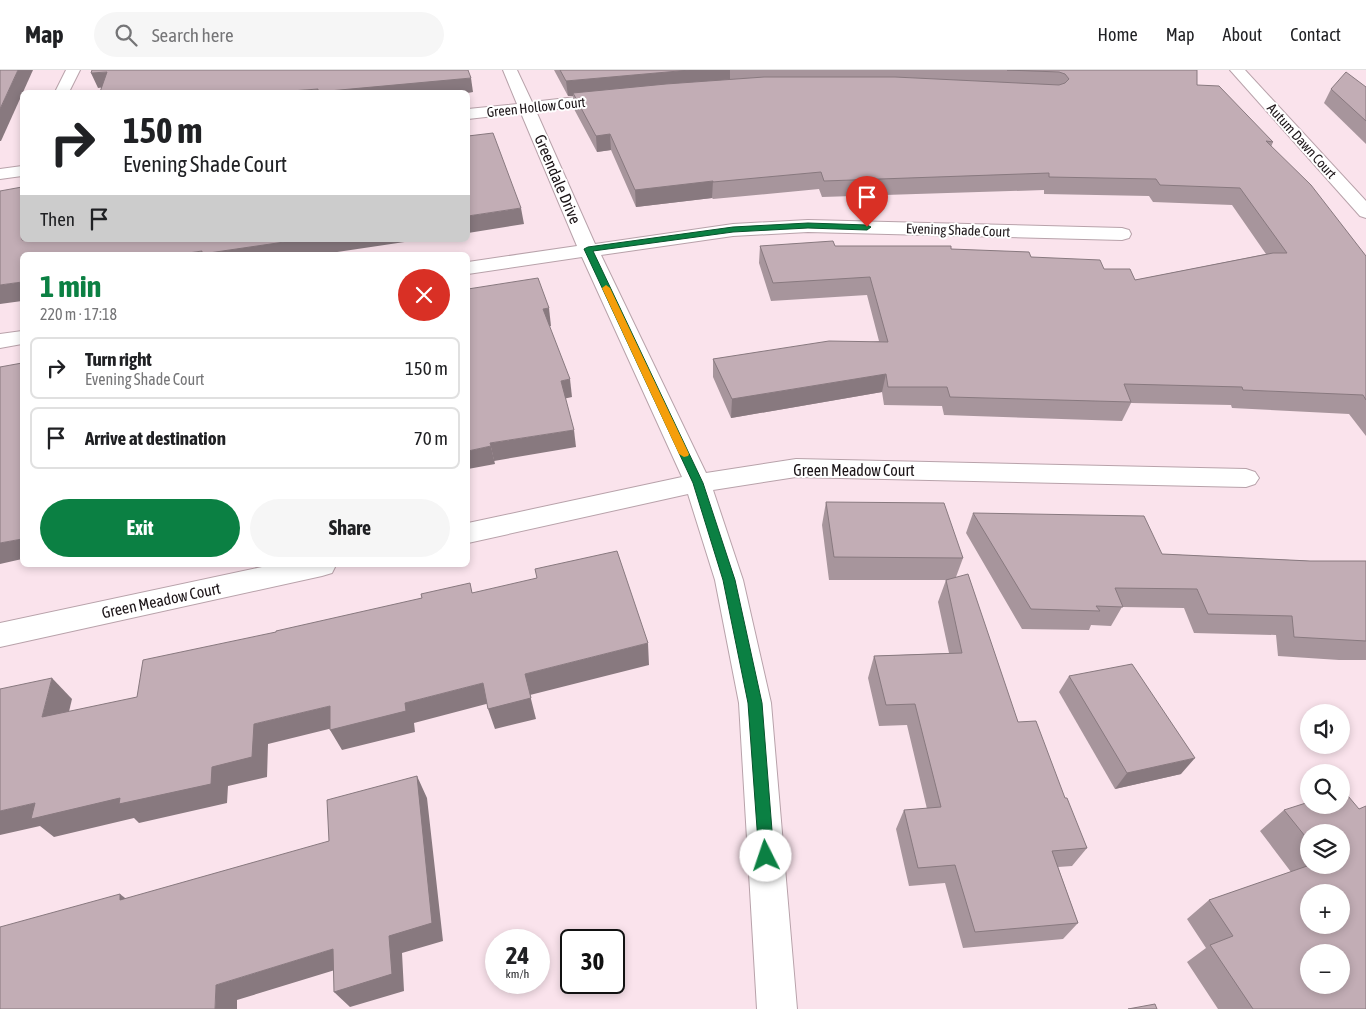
<!DOCTYPE html>
<meta charset="utf-8">
<style>
body{margin:0;font-family:"Asap Condensed",sans-serif;background:#f6f6f6;color:#202124;height:100vh;display:flex;flex-direction:column;font-size:19px;white-space:nowrap}
*{box-sizing:border-box;margin:0}
p{font-size:16px;color:#757577}
.icon{flex:none;width:28px;height:28px;fill:none;stroke:currentColor;stroke-width:2;stroke-linecap:round;stroke-linejoin:round}
.map{position:relative;flex:1;overflow:hidden}
.details{position:absolute;left:20px;top:182px;width:450px;height:315px;display:flex;flex-direction:column;background:#fff;border-radius:8px;box-shadow:0 2px 8px #0003}
.details>*{flex:none}
.hud{position:absolute;left:20px;top:20px;width:450px;height:152px;border-radius:8px;box-shadow:0 2px 8px #0003;background:#fff;color:#202124;overflow:hidden}
.tools{position:absolute;left:1300px;top:634px;display:grid;gap:10px}
.tools a{display:grid;place-items:center;width:50px;height:50px;border-radius:50%;background:#fff;box-shadow:0 2px 8px #0003;font-size:25px}
.speed{position:absolute;left:485px;top:859px;display:flex;gap:10px;font-size:25px;font-weight:700;text-align:center}
.speed>*{display:grid;place-content:center;width:65px;height:65px;border-radius:50%;background:#fff;box-shadow:0 2px 8px #0003;line-height:1}
.speed small{font-size:12px;font-weight:400}
.speed .limit{border:2px solid #111;border-radius:8px;background:#fff;color:#111}
.pin{position:absolute;display:grid;place-items:center;width:42px;height:42px;color:#fff;margin:-51px -21px;border-radius:50% 50% 50% 0;rotate:-45deg;box-shadow:0 0 5px #0007}
.pin .icon{rotate:45deg}
.me{position:absolute;width:55px;margin:-28px;rotate:356deg;stroke-linejoin:round;filter:drop-shadow(0 0 4px #0008)}
.turn{display:flex;align-items:center;gap:18px;height:105px;padding:0 20px;font-size:22px}
.turn .icon{width:65px;height:65px;stroke-width:2.5}
.turn b{display:block;font-size:35px;line-height:42px}
.then{display:flex;align-items:center;height:48px;padding:0 20px;background:#0003;gap:10px;font-size:19px}
.round{display:grid;place-items:center;flex:none;width:52px;height:52px;border-radius:26px;background:#f6f6f6}
.head{display:flex;align-items:center;justify-content:space-between;height:85px;padding:0 20px}
h1{font-size:30px;font-weight:700;line-height:38px;color:#0b8043}
.cta{display:flex;gap:10px;margin-top:auto;padding:10px 20px}
.cta a{flex:1;height:58px;border-radius:30px;background:#0b8043;color:#fff;font-size:20px;font-weight:700;line-height:58px;text-align:center}
.cta a+a{background:#f6f6f6;color:#202124}
ul{padding:0;list-style:none}
li{display:flex;align-items:center;gap:15px;height:62px;margin:0 10px 8px;padding:0 10px;border:2px solid #e0e0e0;border-radius:8px}
li div{flex:1}
li b{display:block;font-size:19px}
li em{font-style:normal}
header{display:flex;align-items:center;gap:30px;box-sizing:border-box;height:70px;padding:0 25px;background:#fff;border-bottom:1px solid #e0e0e0}
header strong{font-size:24px}
nav{display:flex;gap:28px;margin-inline-start:auto;font-size:18px}
.search{width:350px;height:45px;background:#f6f6f6;display:flex;align-items:center;gap:12px;box-sizing:border-box;padding:0 18px;border-radius:28px;color:#757577;font-size:19px}
.map>svg:first-child{display:block}
</style>
<header>
<strong>Map</strong>
<div class="search"><svg class="icon" aria-label="search" viewBox="0 0 24 24"><circle cx="10" cy="10" r="6"/><path d="M15 15l6 6"/></svg>Search here</div>
<nav><a>Home</a><a>Map</a><a>About</a><a>Contact</a></nav>
</header>
<div class="map">
<svg width="1366" height="939" viewBox="0 0 1366 939">
<rect width="100%" height="100%" fill="#fae3ec"/>
<g fill="none" stroke-linecap="round" stroke-linejoin="round">
<g stroke="#b8a2aa" stroke-width="2">
<g id="minor">
<polygon points="66,0 80,0 69,22 55,22"/>
<polygon points="503,0 517,0 532,32 611,23 616,25 619,28 616,31 611,33 536,41 595,174 733,154 808,150 1122,158 1129,160 1131,164 1129,168 1122,170 808,162 733,166 601,185 706,403 796,389 1246,399 1255,402 1259,408 1255,414 1246,417 796,407 713,420 743,510 771,633 797,939 757,939 739,633 715,510 688,424 468,473 468,453 682,407 582,187 468,204 468,192 577,176 521,43 468,49 468,39 517,34"/>
<polygon points="1230,0 1245,0 1366,131 1366,148 1360,146"/>
<polygon points="22,96 22,106 0,109 0,99"/>
<polygon points="22,261 22,274 0,278 0,264"/>
<polygon points="271,495 336,495 332,503 322,506 0,577 0,553"/>
</g>
</g>
<use href="#minor" fill="#fff" fill-rule="evenodd"/>
</g>
<g fill="#a7959c" fill-rule="evenodd">
<polygon points="554,0 1197,0 1197,15 1273,72 1271,77 1366,186 1366,366 1349,344 1232,338 1231,335 1131,333 1122,351 944,345 942,336 884,335 882,322 731,348 713,307 713,289 879,271 867,225 771,231 759,193 760,176 835,176 951,179 1031,187 1104,199 1135,210 1266,184 1232,135 1153,132 1149,126 1044,124 1044,120 822,127 819,119 713,129 712,128 636,137 611,80 597,82 574,39 573,26 568,26"/>
<polygon points="1366,17 1366,74 1324,33 1331,19"/>
<polygon points="826,432 963,488 956,507 1018,652 1065,728 1087,778 1072,796 1058,797 1078,853 1063,869 963,878 945,813 909,816 896,759 904,740 927,739 907,655 879,656 868,608 874,586 949,583 938,532 946,510 829,510 822,455"/>
<polygon points="973,443 1162,484 1310,491 1366,491 1366,590 1339,590 1278,586 1276,565 1194,563 1184,538 1122,537 1111,556 1091,555 1089,560 1022,559 966,463"/>
<polygon points="1069,606 1181,704 1115,719 1059,622"/>
<path d="M1359,739L1366,939H1218L1187,892L1206,878L1187,849L1209,830L1291,802L1260,761L1284,740ZM1309,762L1341,795H1309Z"/>
</g>
<g fill="#88797f">
<polygon points="18,0 33,0 1,71 0,71 0,39"/>
<polygon points="690,0 730,0 730,12 573,23 573,26 568,26 566,11"/>
<polygon points="107,2 114,16 98,18 91,3"/>
<polygon points="471,8 473,22 468,23 278,22"/>
<polygon points="610,64 611,80 597,82 596,66"/>
<polygon points="713,111 712,128 636,137 635,120"/>
<polygon points="521,138 524,154 468,163 468,146"/>
<polygon points="299,170 418,170 317,185 175,185 202,181"/>
<polygon points="22,212 22,231 0,234 0,215"/>
<polygon points="549,238 551,256 545,257 543,239"/>
<polygon points="886,304 882,322 731,348 732,329"/>
<polygon points="570,309 572,327 563,329 561,311"/>
<polygon points="574,360 576,377 494,391 490,373"/>
<polygon points="491,376 495,394 468,399 468,381"/>
<polygon points="22,469 22,489 0,494 0,473"/>
<polygon points="648,573 649,595 530,625 536,649 495,659 488,639 525,604"/>
<polygon points="52,608 72,629 63,667 42,647"/>
<polygon points="483,613 490,633 414,653 415,662 342,680 330,660 405,633"/>
<polygon points="330,636 341,656 268,674 267,707 228,716 227,733 139,753 134,748 54,767 40,756 0,765 0,741 35,733 212,697 254,654"/>
<polygon points="1195,688 1181,704 1115,719 1127,703"/>
<polygon points="417,706 427,728 443,871 402,883 404,921 350,937 334,922 389,866"/>
<polygon points="120,824 144,843 120,830"/>
<polygon points="333,879 348,896 237,930 237,939 215,939 216,915"/>
</g>
<g fill="#c2adb5" stroke="#88797f" fill-rule="evenodd">
<polygon points="0,0 18,0 0,39"/>
<polygon points="92,0 468,0 471,8 318,22 318,19 278,22 100,22 107,2 91,3"/>
<polygon points="560,0 690,0 566,11"/>
<polygon points="1007,0 1197,0 1197,15 1219,16 1273,72 1266,71 1311,115 1366,186 1366,330 1363,325 1243,320 1242,317 1124,314 1131,332 950,327 947,317 888,317 886,304 732,329 713,289 829,271 888,272 870,207 773,213 760,176 833,171 835,176 951,176 951,179 1029,182 1031,187 1100,190 1104,199 1130,199 1135,210 1273,183 1287,183 1240,118 1160,115 1156,109 1049,107 1049,103 824,111 821,102 713,112 713,111 635,120 610,64 596,66 573,23 666,14 764,7 895,7 1059,15 1065,13 1069,9 1065,4 1059,2"/>
<polygon points="1346,2 1366,17 1366,51 1331,19"/>
<polygon points="493,63 521,138 468,146 468,66"/>
<polygon points="22,117 22,170 298,170 202,184 202,181 175,185 22,185 22,212 0,215 0,121"/>
<polygon points="538,208 549,238 543,239 570,309 561,311 574,360 490,373 491,376 468,381 468,219"/>
<polygon points="22,293 22,469 0,473 0,297"/>
<polygon points="826,432 944,433 963,488 834,487"/>
<polygon points="973,443 1144,446 1162,484 1310,491 1366,491 1366,571 1294,567 1292,546 1208,544 1197,519 1115,518 1123,537 1096,536 1100,541 1031,539"/>
<polygon points="617,481 648,573 525,604 531,628 488,639 483,613 405,633 406,641 330,660 330,636 254,654 252,687 212,697 211,714 119,734 120,728 31,749 35,733 0,741 0,619 52,608 42,647 137,627 143,590 276,562 276,561 422,528 421,524 470,513 472,523 537,508 535,499"/>
<polygon points="968,504 1018,652 1036,651 1065,728 1067,728 1087,778 1052,781 1078,853 975,862 955,795 918,798 904,740 941,737 915,634 886,635 874,586 962,583 946,510"/>
<polygon points="1132,594 1195,688 1127,703 1069,606"/>
<polygon points="417,706 432,853 389,866 392,904 334,922 333,879 216,915 215,939 0,939 0,857 120,824 120,830 329,771 327,730"/>
<path d="M1343,720L1359,739L1366,736V939H1253L1210,875L1233,866L1209,830L1310,795H1341V762H1309V771L1284,740L1309,732V735H1341V721ZM1309,822H1341V855H1309ZM1309,882H1341V915H1309Z"/>
<polygon points="1155,934 1157,939 1128,939"/>
</g>
<polygon fill="#0b8043" stroke="#07532c" points="808,153 867,155 871,157 867,160 808,158 733,162 593,181 703,413 735,510 762,633 774,786 771,791 766,794 761,791 759,786 748,633 723,510 693,413 584,179 588,177 733,157"/>
<polygon fill="#f59e0b" points="606,215 610,218 689,384 688,386 684,387 679,384 602,218"/>
<g text-anchor="middle" stroke-width="4" stroke-linejoin="round" paint-order="stroke">
<g font-size="14" fill="#1b1417" stroke="#fff">
<text transform="translate(536 37) rotate(-6)" y="5">Green Hollow Court</text>
<text transform="translate(1302 71) rotate(48)" y="5">Autum Dawn Court</text>
<text transform="translate(958 160) rotate(2)" y="5">Evening Shade Court</text>
</g>
<g font-size="16" fill="#1b1417" stroke="#fff">
<text transform="translate(558 109) rotate(67)" y="6">Greendale Drive</text>
<text x="854" y="406">Green Meadow Court</text>
<text transform="translate(161 530) rotate(-12)" y="6">Green Meadow Court</text>
</g>
</g>
</svg>
<div class="tools">
<a><svg class="icon" aria-label="sound" viewBox="0 0 24 24"><path d="M4 9h4l5-4v14l-5-4H4zM17 9q2 3 0 6"/></svg></a>
<a><svg class="icon" aria-label="search" viewBox="0 0 24 24"><circle cx="10" cy="10" r="6"/><path d="M15 15l6 6"/></svg></a>
<a><svg class="icon" aria-label="layers" viewBox="0 0 24 24"><path d="M12 4l9 5-9 5-9-5zM3 14l9 5 9-5"/></svg></a>
<a>+</a>
<a>−</a>
</div>
<div class="speed"><div>24<small>km/h</small></div><div class="limit">30</div></div>
<div class="pin" style="left:867px;top:157px;background:#d93025"><svg class="icon" aria-label="arrive" viewBox="0 0 24 24"><path d="M6 21V4h12l-3 4 3 4H6"/></svg></div>
<svg class="me" style="left:766px;top:786px" viewBox="-20 -20 40 40"><circle r="19" fill="#fff"/><path d="M0-13L10 11 0 6-10 11z" fill="#0b8043"/></svg>
<div class="hud">
<div class="turn"><svg class="icon" aria-label="right" viewBox="0 0 24 24"><path d="M7 20v-9h11M14 6l5 5-5 5"/></svg><div><b>150 m</b>Evening Shade Court</div></div>
<div class="then">Then<svg class="icon" aria-label="arrive" viewBox="0 0 24 24"><path d="M6 21V4h12l-3 4 3 4H6"/></svg></div>
</div>
<section class="details">
<div class="head"><div><h1>1 min</h1><p>220 m · 17:18</p></div><a class="round" style="background:#d93025;color:#fff"><svg class="icon" aria-label="close" viewBox="0 0 24 24"><path d="M6 6l12 12M18 6L6 18"/></svg></a></div>
<ul>
<li><svg class="icon" aria-label="right" viewBox="0 0 24 24"><path d="M7 20v-9h11M14 6l5 5-5 5"/></svg><div><b>Turn right</b><p>Evening Shade Court</p></div><em>150 m</em></li>
<li><svg class="icon" aria-label="arrive" viewBox="0 0 24 24"><path d="M6 21V4h12l-3 4 3 4H6"/></svg><div><b>Arrive at destination</b></div><em>70 m</em></li>
</ul>
<div class="cta"><a>Exit</a><a>Share</a></div>
</section>
</div>
